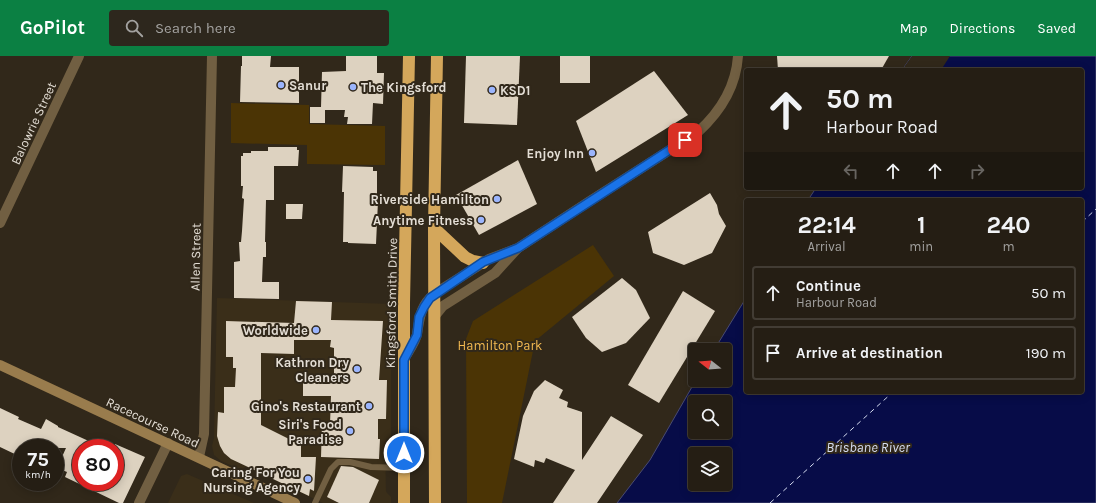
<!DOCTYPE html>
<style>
body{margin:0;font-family:Karla,sans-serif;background:#2d271d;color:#f1f3f6;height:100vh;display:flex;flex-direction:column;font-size:15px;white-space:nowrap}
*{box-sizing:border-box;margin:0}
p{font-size:13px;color:#a3a2a0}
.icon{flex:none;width:22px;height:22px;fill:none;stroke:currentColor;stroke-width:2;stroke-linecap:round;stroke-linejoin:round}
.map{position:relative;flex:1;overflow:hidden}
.panel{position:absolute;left:744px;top:142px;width:340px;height:196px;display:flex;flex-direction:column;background:#251e14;border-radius:4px;box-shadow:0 2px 10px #0003,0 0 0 1px #423c34}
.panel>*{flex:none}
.banner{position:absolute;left:744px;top:12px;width:340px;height:122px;border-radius:4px;box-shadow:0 2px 10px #0003,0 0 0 1px #423c34;background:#251e14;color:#f1f3f6;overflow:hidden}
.needle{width:26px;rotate:287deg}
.controls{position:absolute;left:688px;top:287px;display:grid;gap:8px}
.controls a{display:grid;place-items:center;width:44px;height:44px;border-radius:4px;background:#251e14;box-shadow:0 2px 10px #0003,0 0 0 1px #423c34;font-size:20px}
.speed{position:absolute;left:12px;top:383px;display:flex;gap:8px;font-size:20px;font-weight:700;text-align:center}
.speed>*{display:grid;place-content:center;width:52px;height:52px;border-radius:50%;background:#251e14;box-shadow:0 2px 10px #0003,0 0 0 1px #423c34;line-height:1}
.speed small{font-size:10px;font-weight:400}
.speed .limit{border:6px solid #d22;background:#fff;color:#111}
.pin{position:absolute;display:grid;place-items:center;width:34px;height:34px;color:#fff;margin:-17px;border-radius:8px;box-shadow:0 2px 6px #0006}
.me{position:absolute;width:44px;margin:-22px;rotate:0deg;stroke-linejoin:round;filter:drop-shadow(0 0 3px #0008)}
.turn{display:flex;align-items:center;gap:14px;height:84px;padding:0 16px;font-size:18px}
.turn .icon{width:52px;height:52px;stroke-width:2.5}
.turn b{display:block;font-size:28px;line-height:34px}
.lanes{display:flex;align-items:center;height:38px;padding:0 16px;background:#0003;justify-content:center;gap:20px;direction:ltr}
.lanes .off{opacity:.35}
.eta{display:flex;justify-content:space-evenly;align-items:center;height:68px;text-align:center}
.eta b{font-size:24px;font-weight:700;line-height:28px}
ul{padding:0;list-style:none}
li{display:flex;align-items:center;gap:12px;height:54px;margin:0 8px 6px;padding:0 8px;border:2px solid #423c34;border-radius:4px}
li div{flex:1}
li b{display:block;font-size:15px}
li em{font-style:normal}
header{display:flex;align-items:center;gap:24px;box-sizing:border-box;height:56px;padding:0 20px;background:#0b8043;color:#fff}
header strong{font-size:19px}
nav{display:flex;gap:22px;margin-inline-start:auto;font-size:14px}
.search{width:280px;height:36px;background:#2d271d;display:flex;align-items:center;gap:10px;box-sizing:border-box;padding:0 14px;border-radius:4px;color:#a3a2a0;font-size:15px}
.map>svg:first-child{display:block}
</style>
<header>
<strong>GoPilot</strong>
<div class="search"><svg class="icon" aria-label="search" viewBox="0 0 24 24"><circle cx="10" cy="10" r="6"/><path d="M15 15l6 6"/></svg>Search here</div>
<nav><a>Map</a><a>Directions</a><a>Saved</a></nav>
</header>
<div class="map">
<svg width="1096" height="447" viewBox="0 0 1096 447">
<rect width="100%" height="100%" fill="#31281a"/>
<g fill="#3a2e19">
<polygon points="217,242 391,248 391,381 386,384 385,387 386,435 387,437 391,441 391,447 323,447 247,411 245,411 242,414 221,405 214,399 212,390 214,382"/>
<polygon points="187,418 254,447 168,447 181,420"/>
</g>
<g fill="#4b3405">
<polygon points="231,47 309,49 309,68 385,70 385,109 307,108 307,89 231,87"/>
<polygon points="593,189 614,220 535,285 502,447 467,447 466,283 473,265"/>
</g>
<path fill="#070c48" stroke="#494b72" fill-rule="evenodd" d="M912,0H1096V447H617L650,404L696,324H725V294H714L746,242V336H1082V144H808L816,132H1082V14H902ZM695,346H725V376H695ZM695,398H725V428H695Z"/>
<polygon fill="#31281a" points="912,0 950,0 941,14 902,14"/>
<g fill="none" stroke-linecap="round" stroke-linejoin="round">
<g stroke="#d6ddf1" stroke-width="1" stroke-dasharray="5 4" stroke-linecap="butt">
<polyline points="1082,166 1096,153"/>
<polyline points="770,447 893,336"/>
</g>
</g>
<g fill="#ddd2c0">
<polygon points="242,0 271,0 270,11 299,11 299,47 240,46 241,10 242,10"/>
<polygon points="346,0 377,0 377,17 384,17 383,48 373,47 372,68 347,68 348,61 344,61 345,54 325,54 325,67 310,67 310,51 321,51 322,16 346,15"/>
<polygon points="466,0 520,0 517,69 464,67"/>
<rect x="560" y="0" width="30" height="27"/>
<polygon points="777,0 889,0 881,14 778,14"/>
<polygon points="654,15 688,59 596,116 576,65"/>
<polygon points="268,91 297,91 297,94 299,94 298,110 274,110 274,144 266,144 265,186 266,186 266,201 263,201 262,226 279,226 279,243 234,242 234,206 240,205 239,186 241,186 242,175 244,143 242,142 243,130 241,130 241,100 243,100 243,97 251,97 251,95 268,95"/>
<polygon points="518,104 537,148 479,179 456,139"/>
<polygon points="343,110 373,111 373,115 377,115 377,145 378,145 376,188 348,187 348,186 343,186 344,136 342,136"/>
<polygon points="710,137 717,149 719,158 726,170 712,197 684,209 653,197 648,176"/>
<polygon points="286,148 303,148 302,163 286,163"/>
<polygon points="622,222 636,234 650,262 626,287 602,296 586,282 572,261"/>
<polygon points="683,235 715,255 659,347 628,329"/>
<polygon points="296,245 332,246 331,264 383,265 379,324 387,324 386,363 378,363 378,383 380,383 379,403 321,401 322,368 330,368 331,340 303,340 303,323 334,323 334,292 330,291 331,284 294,284 294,298 261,297 261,369 301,389 301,401 316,401 314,435 310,433 309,440 231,403 224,397 220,390 217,380 218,356 224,357 224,331 235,331 236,312 233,312 233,301 226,301 226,265 294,267"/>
<polygon points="545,324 563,334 559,342 568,346 567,351 582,356 582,404 611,360 643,379 597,447 553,447 575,414 546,402 544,407 535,404 534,411 514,403 523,360 534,335"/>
<polygon points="0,352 19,361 18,363 41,373 46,363 58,370 58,371 104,392 81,392 81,426 115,426 115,388 145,401 123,447 119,447 65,421 67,416 57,412 66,392 21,392 21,401 0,391"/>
<polygon points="341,410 353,411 379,424 369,447 339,447 327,441"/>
</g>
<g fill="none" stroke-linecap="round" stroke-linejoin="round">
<polyline stroke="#715f42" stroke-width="6" points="315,447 331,413 338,406 350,406 371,411 404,412"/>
<g stroke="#715f42" stroke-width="10">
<polyline points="0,167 79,0"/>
<polyline points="435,260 443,250 495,217 517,193"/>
<path d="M404,303C408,296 416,286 417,278C420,261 420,250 434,238L489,203L518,192L590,145L698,76C720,56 736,31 738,0"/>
<polyline points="199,401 204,378 212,0"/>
<polyline points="139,447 168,387"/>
</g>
<polyline stroke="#997c4d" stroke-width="10" points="0,309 295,447"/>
<g stroke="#d4a75b" stroke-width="12">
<polyline points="434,172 465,201 473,205 483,207"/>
<polyline points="404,447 404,247 409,0"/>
<polyline points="435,447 434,172 437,0"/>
</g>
</g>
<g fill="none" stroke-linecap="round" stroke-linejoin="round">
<g stroke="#114b97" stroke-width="10">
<polyline id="route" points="404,397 404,304 417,279 419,261 424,251 430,242 483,206 518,192 685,84"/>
</g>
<use href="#route" stroke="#1a73e8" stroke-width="7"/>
</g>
<g fill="#9bb5fd" stroke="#31281a" stroke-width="1.5">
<circle cx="281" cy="29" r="4"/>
<circle cx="353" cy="31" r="4"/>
<circle cx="492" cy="34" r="4"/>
<circle cx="592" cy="97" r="4"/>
<circle cx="497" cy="143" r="4"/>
<circle cx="481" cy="164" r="4"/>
<circle cx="316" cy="274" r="4"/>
<circle cx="357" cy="313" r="4"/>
<circle cx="369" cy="350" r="4"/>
<circle cx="350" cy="375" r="4"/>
<circle cx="308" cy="423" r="4"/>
</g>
<g text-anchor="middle" stroke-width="4" stroke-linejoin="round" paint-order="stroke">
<g font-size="13" font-weight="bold" fill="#e4ded5" stroke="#31281a" text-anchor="end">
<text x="289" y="34" text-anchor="start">Sanur</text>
<text x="361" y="36" text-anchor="start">The Kingsford</text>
<text x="500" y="39" text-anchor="start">KSD1</text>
<text x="584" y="102">Enjoy Inn</text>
<text x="489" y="148">Riverside Hamilton</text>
<text x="473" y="169">Anytime Fitness</text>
<text x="308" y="279">Worldwide</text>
<text x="349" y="311">Kathron Dry<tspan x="349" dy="15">Cleaners</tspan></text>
<text x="361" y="355">Gino's Restaurant</text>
<text x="342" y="373">Siri's Food<tspan x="342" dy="15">Paradise</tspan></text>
<text x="300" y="421">Caring For You<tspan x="300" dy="15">Nursing Agency</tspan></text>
</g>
<g font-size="13" fill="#e4ded5" stroke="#31281a">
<text transform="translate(33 67) rotate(-65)" y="5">Balowrie Street</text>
<text transform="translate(195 201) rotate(-89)" y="5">Allen Street</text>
<text transform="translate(391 247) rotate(-89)" y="5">Kingsford Smith Drive</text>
<text transform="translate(153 366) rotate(25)" y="5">Racecourse Road</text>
</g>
<g font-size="13" fill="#f5bb51" stroke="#31281a">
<text x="500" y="294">Hamilton Park</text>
</g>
<g font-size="14" font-style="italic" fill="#d6ddf1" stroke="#31281a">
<text x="868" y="396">Brisbane River</text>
</g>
</g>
</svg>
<div class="controls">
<a><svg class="needle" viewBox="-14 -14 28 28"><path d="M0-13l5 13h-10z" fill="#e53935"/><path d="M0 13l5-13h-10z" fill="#a3a2a0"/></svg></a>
<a><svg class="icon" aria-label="search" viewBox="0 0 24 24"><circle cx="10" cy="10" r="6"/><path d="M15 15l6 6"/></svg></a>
<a><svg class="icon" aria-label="layers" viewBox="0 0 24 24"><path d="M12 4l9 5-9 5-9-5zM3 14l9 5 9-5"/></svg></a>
</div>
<div class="speed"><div>75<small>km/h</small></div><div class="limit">80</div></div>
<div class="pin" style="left:685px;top:84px;background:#d93025"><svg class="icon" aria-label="arrive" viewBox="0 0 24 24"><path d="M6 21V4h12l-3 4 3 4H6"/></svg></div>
<svg class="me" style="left:404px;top:397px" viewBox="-20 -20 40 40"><circle r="17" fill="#1a73e8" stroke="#fff" stroke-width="3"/><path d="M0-11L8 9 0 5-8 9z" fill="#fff"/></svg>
<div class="banner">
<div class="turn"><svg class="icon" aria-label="ahead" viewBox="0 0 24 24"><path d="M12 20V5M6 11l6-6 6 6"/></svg><div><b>50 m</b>Harbour Road</div></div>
<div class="lanes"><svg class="icon off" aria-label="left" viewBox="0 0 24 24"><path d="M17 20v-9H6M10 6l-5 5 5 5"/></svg><svg class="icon" aria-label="ahead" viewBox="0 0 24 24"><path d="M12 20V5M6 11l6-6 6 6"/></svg><svg class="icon" aria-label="ahead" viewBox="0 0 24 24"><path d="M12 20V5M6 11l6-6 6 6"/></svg><svg class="icon off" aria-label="right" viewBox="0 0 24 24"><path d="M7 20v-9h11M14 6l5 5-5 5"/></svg></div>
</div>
<section class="panel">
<div class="eta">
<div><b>22:14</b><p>Arrival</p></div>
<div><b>1</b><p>min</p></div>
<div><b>240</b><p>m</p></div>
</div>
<ul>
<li><svg class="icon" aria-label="ahead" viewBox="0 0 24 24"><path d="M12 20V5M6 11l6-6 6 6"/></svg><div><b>Continue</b><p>Harbour Road</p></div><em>50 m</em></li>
<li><svg class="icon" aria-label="arrive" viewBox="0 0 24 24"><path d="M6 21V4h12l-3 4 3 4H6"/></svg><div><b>Arrive at destination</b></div><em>190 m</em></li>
</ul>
</section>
</div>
